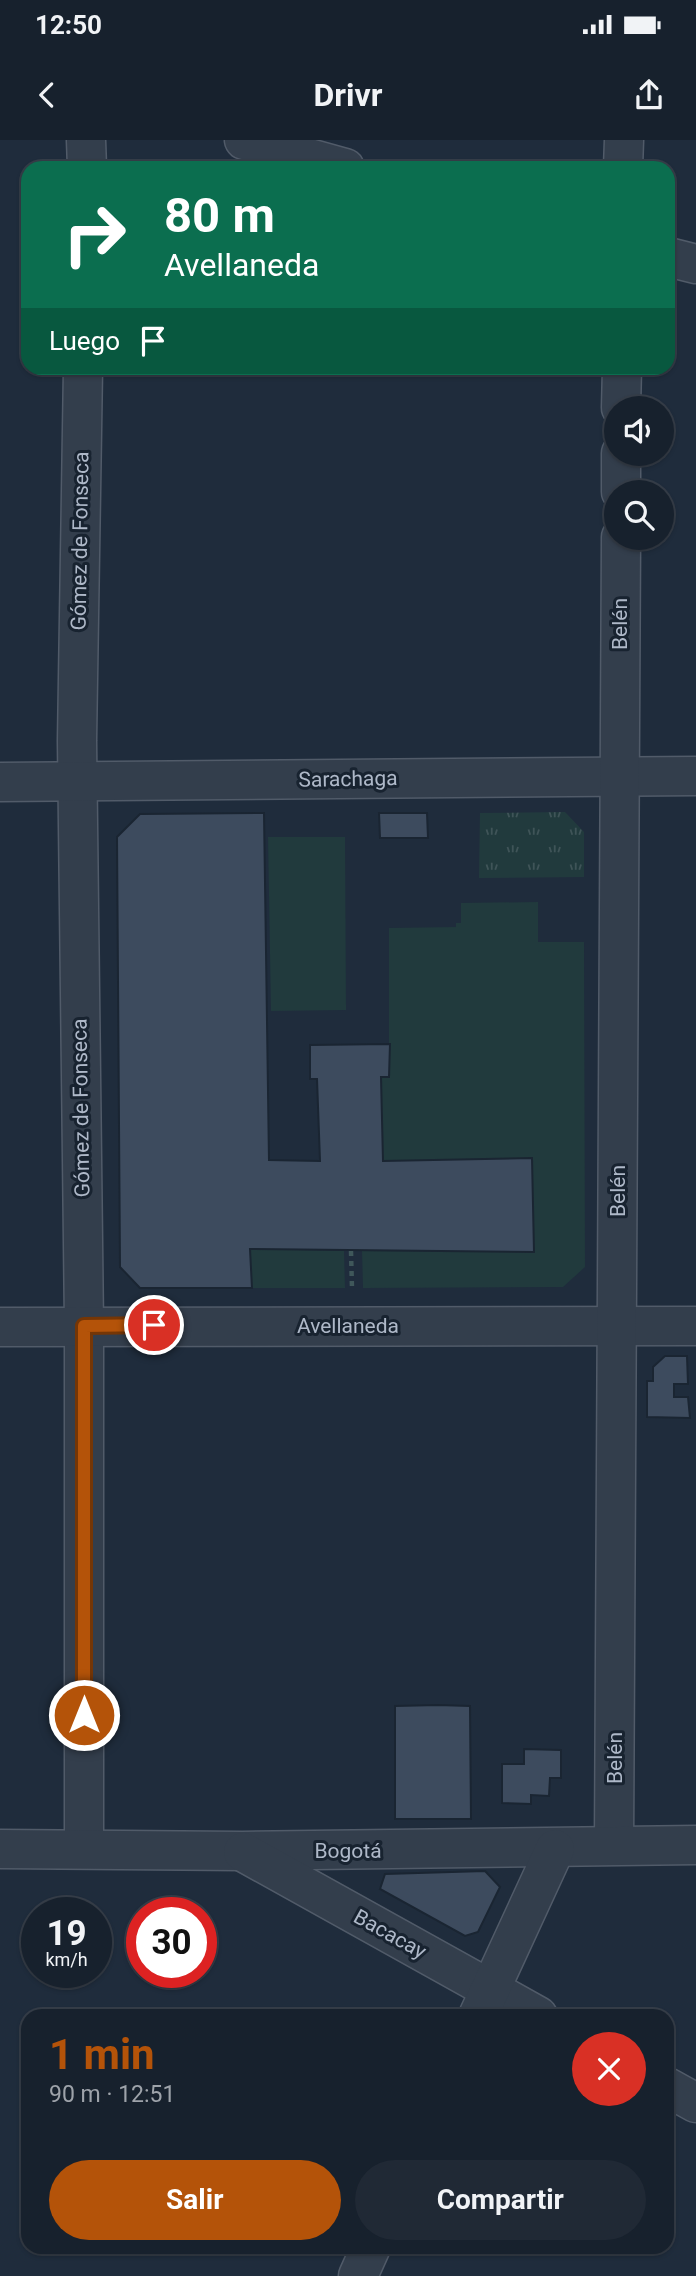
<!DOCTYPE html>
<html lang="es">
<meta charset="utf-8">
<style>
body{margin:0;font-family:Roboto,sans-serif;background:#202935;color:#f1f3f6;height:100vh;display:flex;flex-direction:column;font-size:26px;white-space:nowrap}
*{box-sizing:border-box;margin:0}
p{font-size:23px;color:#9ea3aa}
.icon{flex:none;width:38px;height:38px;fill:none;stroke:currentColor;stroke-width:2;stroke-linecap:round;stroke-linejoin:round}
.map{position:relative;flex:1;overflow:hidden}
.details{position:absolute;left:21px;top:1869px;width:653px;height:245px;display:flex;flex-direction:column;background:#17212d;border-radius:21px;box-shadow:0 2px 5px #0004,0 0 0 2px #363e49}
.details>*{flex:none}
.guide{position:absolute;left:21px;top:21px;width:654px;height:214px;border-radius:21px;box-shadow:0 2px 5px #0004,0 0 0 2px #363e49;background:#0b6e4f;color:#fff;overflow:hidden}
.tools{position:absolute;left:604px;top:256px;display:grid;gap:14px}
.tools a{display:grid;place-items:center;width:70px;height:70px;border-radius:50%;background:#17212d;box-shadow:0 2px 5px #0004,0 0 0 2px #363e49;font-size:35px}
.speed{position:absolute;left:21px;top:1757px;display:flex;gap:14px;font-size:35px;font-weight:700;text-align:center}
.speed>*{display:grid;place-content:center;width:91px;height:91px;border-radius:50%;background:#17212d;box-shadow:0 2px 5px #0004,0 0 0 2px #363e49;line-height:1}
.speed small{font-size:18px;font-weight:400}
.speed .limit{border:10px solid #d22;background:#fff;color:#111}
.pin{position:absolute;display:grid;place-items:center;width:60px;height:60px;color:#fff;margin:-30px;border:4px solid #fff;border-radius:50%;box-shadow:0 2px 7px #0007}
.me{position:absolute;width:77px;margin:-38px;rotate:0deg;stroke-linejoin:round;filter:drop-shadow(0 0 5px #0008)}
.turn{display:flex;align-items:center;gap:24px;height:147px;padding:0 28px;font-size:32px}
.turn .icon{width:91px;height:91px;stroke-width:2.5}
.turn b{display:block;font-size:49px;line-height:60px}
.then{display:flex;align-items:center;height:66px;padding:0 28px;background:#0003;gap:14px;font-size:26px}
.round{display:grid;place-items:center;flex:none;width:74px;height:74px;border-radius:37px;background:#202935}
.overview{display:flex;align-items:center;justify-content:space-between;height:119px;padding:0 28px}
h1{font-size:42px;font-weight:700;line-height:52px;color:#b45309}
.cta{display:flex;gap:14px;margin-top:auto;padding:14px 28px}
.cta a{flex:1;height:80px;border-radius:42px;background:#b45309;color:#fff;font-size:28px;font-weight:700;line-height:80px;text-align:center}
.cta a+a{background:#202935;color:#f1f3f6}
.status{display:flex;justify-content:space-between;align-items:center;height:49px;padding:0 35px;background:#17212d;direction:ltr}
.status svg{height:19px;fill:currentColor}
header{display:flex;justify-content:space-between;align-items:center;height:91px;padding:0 28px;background:#17212d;font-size:32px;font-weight:700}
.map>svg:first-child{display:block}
</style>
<div class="status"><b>12:50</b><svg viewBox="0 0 49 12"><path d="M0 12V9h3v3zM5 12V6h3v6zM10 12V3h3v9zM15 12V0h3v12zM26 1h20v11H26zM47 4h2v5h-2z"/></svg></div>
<header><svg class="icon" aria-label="back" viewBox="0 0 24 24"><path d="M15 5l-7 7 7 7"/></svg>Drivr<svg class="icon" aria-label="share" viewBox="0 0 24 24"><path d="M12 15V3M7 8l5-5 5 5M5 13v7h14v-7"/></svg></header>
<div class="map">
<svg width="696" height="2136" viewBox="0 0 696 2136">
<defs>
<pattern id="park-tufts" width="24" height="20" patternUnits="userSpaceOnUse" patternTransform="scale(1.75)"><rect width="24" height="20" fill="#213a3d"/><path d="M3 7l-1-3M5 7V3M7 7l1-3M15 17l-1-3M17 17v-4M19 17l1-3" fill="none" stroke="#3f5458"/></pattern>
</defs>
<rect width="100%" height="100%" fill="#1f2c3c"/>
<g fill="#213a3d">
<polygon points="268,697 345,697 346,870 271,871"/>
<polygon points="538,762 538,802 584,802 585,1127 563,1147 363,1148 362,1111 534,1112 532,1018 383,1021 381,937 389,936 389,788 456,787 456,783 461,783 461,763"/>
<polygon points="250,1109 344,1111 345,1148 252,1148"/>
</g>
<polygon fill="url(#park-tufts)" points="565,672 584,692 584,737 479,738 480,673"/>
<g fill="#3d4b5e" stroke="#1a2532" stroke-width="2">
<polygon points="264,673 269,1020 320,1021 317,939 310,939 310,905 390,904 389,937 381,937 383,1021 532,1018 534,1112 250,1109 252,1148 140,1148 120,1127 117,697 140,674"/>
<polygon points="379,673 427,673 428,698 380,698"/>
<polygon points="665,1216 687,1216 688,1244 674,1244 674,1257 688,1257 690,1278 647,1277 647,1241 653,1241 653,1227"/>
<polygon points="438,1565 470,1566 471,1679 395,1679 395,1566"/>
<polygon points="524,1609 561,1610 561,1638 550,1638 549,1656 531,1655 531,1664 502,1663 502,1624 524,1624"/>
<polygon points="485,1731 500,1747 478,1792 465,1796 380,1749 385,1734"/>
</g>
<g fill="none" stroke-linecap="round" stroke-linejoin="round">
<g stroke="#515b69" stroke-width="41">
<g id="minor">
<polyline points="86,0 87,28"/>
<polyline points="244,0 345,28"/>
<polyline points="623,28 624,0"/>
<polyline points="668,117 696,124"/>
<polyline points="83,228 77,601 84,1186 84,1708"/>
<polyline points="621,268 622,228"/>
<polyline points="621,352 621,313"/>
<polyline points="0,642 696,636"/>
<polyline points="0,1187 696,1186"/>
<polyline points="614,1705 621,397"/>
<polyline points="0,1709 242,1711 696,1705"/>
<polyline points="243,1712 538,1876"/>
<polyline points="478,1876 555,1709"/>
<polyline points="667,1947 696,1963"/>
<polyline points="358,2136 371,2107"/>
</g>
</g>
<polyline stroke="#3f575a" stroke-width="4.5" stroke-dasharray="5 5" stroke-linecap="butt" points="351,1111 352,1148"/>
<use href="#minor" stroke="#333e4c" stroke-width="38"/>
</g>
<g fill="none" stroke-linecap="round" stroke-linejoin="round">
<g stroke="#753606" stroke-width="18">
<polyline id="route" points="84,1575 84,1186 154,1185"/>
</g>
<use href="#route" stroke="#b45309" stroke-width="12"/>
</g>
<g text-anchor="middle" stroke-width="6" stroke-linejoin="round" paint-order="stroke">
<g font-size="21" fill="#aeb8c8" stroke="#182330">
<text transform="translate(80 401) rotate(-89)" y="7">Gómez de Fonseca</text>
<text transform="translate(620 484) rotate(-90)" y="7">Belén</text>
<text transform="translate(348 639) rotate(-1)" y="7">Sarachaga</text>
<text transform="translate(81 968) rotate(-91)" y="7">Gómez de Fonseca</text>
<text transform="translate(618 1051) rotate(-90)" y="7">Belén</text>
<text x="348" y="1193">Avellaneda</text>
<text transform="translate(615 1618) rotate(-90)" y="7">Belén</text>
<text x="348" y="1718">Bogotá</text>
<text transform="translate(390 1794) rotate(29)" y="7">Bacacay</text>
</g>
</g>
</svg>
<div class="tools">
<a><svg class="icon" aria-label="sound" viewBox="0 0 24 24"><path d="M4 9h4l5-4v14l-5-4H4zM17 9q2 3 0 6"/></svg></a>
<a><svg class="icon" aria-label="search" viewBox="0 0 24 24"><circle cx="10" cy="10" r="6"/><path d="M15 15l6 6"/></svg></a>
</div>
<div class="speed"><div>19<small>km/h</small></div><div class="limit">30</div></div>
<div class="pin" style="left:154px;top:1185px;background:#d93025"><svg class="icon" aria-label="arrive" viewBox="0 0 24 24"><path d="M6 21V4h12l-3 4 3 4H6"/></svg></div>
<svg class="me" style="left:84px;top:1575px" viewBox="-20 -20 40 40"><circle r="17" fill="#b45309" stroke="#fff" stroke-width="3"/><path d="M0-11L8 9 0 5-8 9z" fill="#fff"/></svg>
<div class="guide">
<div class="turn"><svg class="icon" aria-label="right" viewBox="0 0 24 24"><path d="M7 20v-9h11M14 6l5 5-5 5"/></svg><div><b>80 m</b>Avellaneda</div></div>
<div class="then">Luego<svg class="icon" aria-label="arrive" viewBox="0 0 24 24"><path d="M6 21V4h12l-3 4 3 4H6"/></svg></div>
</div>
<section class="details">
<div class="overview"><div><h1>1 min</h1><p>90 m · 12:51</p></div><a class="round" style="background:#d93025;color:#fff"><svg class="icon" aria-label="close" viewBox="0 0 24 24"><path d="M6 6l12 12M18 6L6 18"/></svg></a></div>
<div class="cta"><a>Salir</a><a>Compartir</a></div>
</section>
</div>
